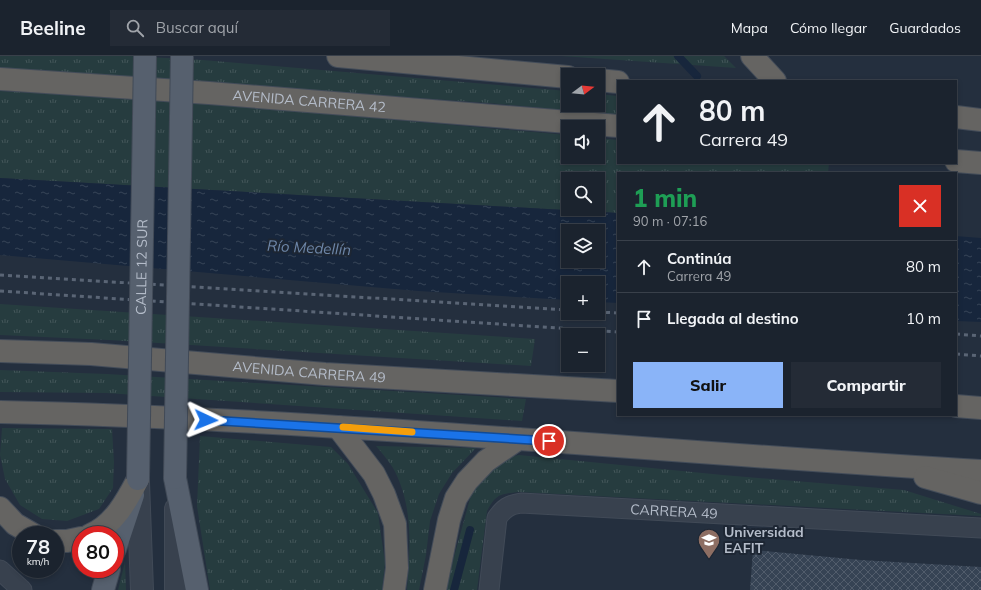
<!DOCTYPE html>
<html lang="es">
<meta charset="utf-8">
<style>
body{margin:0;font-family:Mulish,sans-serif;background:#242b36;color:#f1f3f6;height:100vh;display:flex;flex-direction:column;font-size:15px;white-space:nowrap}
*{box-sizing:border-box;margin:0}
p{font-size:13px;color:#a0a4aa}
.icon{flex:none;width:22px;height:22px;fill:none;stroke:currentColor;stroke-width:2;stroke-linecap:round;stroke-linejoin:round}
.map{position:relative;flex:1;overflow:hidden}
.sheet{position:absolute;left:617px;top:116px;width:340px;height:244px;display:flex;flex-direction:column;background:#1b232e;border-radius:0px;box-shadow:0 2px 6px #0003,0 0 0 1px #39404a}
.sheet>*{flex:none}
.hud{position:absolute;left:617px;top:24px;width:340px;height:84px;border-radius:0px;box-shadow:0 2px 6px #0003,0 0 0 1px #39404a;background:#1b232e;color:#f1f3f6;overflow:hidden}
.needle{width:26px;rotate:74deg}
.controls{position:absolute;left:561px;top:12px;display:grid;gap:8px}
.controls a{display:grid;place-items:center;width:44px;height:44px;border-radius:0px;background:#1b232e;box-shadow:0 2px 6px #0003,0 0 0 1px #39404a;font-size:20px}
.speed{position:absolute;left:12px;top:470px;display:flex;gap:8px;font-size:20px;font-weight:700;text-align:center}
.speed>*{display:grid;place-content:center;width:52px;height:52px;border-radius:50%;background:#1b232e;box-shadow:0 2px 6px #0003,0 0 0 1px #39404a;line-height:1}
.speed small{font-size:10px;font-weight:400}
.speed .limit{border:6px solid #d22;background:#fff;color:#111}
.pin{position:absolute;display:grid;place-items:center;width:34px;height:34px;color:#fff;margin:-17px;border:2px solid #fff;border-radius:50%;box-shadow:0 1px 4px #0007}
.me{position:absolute;width:44px;margin:-22px;rotate:92deg;stroke-linejoin:round;filter:drop-shadow(0 0 3px #0008)}
.turn{display:flex;align-items:center;gap:14px;height:84px;padding:0 16px;font-size:18px}
.turn .icon{width:52px;height:52px;stroke-width:2.5}
.turn b{display:block;font-size:28px;line-height:34px}
.round{display:grid;place-items:center;flex:none;width:42px;height:42px;border-radius:0px;background:#242b36}
.head{display:flex;align-items:center;justify-content:space-between;height:68px;padding:0 16px}
h1{font-size:24px;font-weight:800;line-height:30px;color:#1e9e55}
.cta{display:flex;gap:8px;margin-top:auto;padding:8px 16px}
.cta a{flex:1;height:46px;border-radius:0px;background:#8ab4f8;color:#111;font-size:16px;font-weight:800;line-height:46px;text-align:center}
.cta a+a{background:#242b36;color:#f1f3f6}
ul{padding:0;list-style:none}
li{display:flex;align-items:center;gap:12px;height:52px;padding:0 16px;border-top:1px solid #39404a}
li div{flex:1}
li b{display:block;font-size:15px}
li em{font-style:normal}
header{display:flex;align-items:center;gap:24px;box-sizing:border-box;height:56px;padding:0 20px;background:#1b232e;border-bottom:1px solid #39404a}
header strong{font-size:19px}
nav{display:flex;gap:22px;margin-inline-start:auto;font-size:14px}
.search{width:280px;height:36px;background:#242b36;display:flex;align-items:center;gap:10px;box-sizing:border-box;padding:0 14px;border-radius:0px;color:#a0a4aa;font-size:15px}
.map>svg:first-child{display:block}
</style>
<header>
<strong>Beeline</strong>
<div class="search"><svg class="icon" aria-label="search" viewBox="0 0 24 24"><circle cx="10" cy="10" r="6"/><path d="M15 15l6 6"/></svg>Buscar aquí</div>
<nav><a>Mapa</a><a>Cómo llegar</a><a>Guardados</a></nav>
</header>
<div class="map">
<svg width="981" height="534" viewBox="0 0 981 534">
<defs>
<pattern id="grass-tufts" width="24" height="20" patternUnits="userSpaceOnUse"><rect width="24" height="20" fill="#263c3f"/><path d="M3 7l-1-3M5 7V3M7 7l1-3M15 17l-1-3M17 17v-4M19 17l1-3" fill="none" stroke="#435659"/></pattern>
<pattern id="water-ripples" width="26" height="14" patternUnits="userSpaceOnUse"><rect width="26" height="14" fill="#17263c"/><path d="M2 4q2-2 4 0t4 0M15 11q2-2 4 0t4 0" fill="none" stroke="#364457"/></pattern>
<pattern id="building-cross-hatch" width="8" height="8" patternUnits="userSpaceOnUse"><rect width="8" height="8" fill="#364354"/><path d="M0 0l8 8M0 8l8-8" fill="none" stroke="#515c6b"/></pattern>
</defs>
<rect width="100%" height="100%" fill="#242f3e"/>
<g fill="url(#grass-tufts)" fill-rule="evenodd">
<polygon points="0,0 130,0 203,4 568,35 568,49 598,49 598,38 618,40 618,59 489,47 0,12"/>
<polygon points="561,0 724,0 736,12"/>
<path d="M0,35L204,47L568,79V101H598V82L618,84V107H829L828,117H618V157L0,122ZM568,123H598V153H568Z"/>
<polygon points="0,248 535,283 531,310 109,284 0,279"/>
<polygon points="0,314 107,318 526,343 522,365 106,337 0,336"/>
<polygon points="2,372 112,373 114,406 113,432 99,453 67,465 42,463 20,449 5,423 0,399"/>
<polygon points="200,380 331,391 348,408 378,457 385,507 382,534 210,534 197,450"/>
<path d="M376,390L476,392L452,417L439,438L430,465L426,499L419,534H407C410,493 414,450 393,412C388,404 382,397 376,390Z"/>
<path d="M519,399L723,419L904,434L981,458V460L519,436C500,438 496,438 487,455L477,534H445L471,439L480,422L509,401Z"/>
<polygon points="125,506 126,534 118,534"/>
</g>
<g fill="url(#water-ripples)" fill-rule="evenodd">
<path d="M0,122L618,157V247L598,246V227H568V244L418,235L0,199ZM568,175H598V205H568Z"/>
<polygon points="956,180 981,182 981,266 956,265"/>
</g>
<g fill="none" stroke-linecap="round" stroke-linejoin="round">
<g stroke="#17263c" stroke-width="8">
<polyline points="678,0 697,20"/>
<polyline points="454,534 470,474"/>
</g>
</g>
<polygon fill="url(#building-cross-hatch)" points="753,494 861,504 981,511 981,534 750,534"/>
<g fill="none" stroke-linecap="round" stroke-linejoin="round">
<g stroke="#414a57" stroke-width="21">
<g id="minor">
<polyline points="0,514 22,534"/>
<path id="s1" d="M489,534L497,462C504,452 509,449 521,447L981,472"/>
</g>
</g>
<g stroke="#414a57" stroke-width="24">
<g id="tertiary">
<polyline points="138,426 142,534"/>
<polyline points="176,453 176,534"/>
</g>
</g>
<g stroke="#414a57" stroke-width="24">
<g id="primary">
<polyline points="175,422 197,534"/>
<polyline points="115,493 133,439"/>
<polyline points="103,534 109,513"/>
</g>
</g>
<g stroke="#434c59" stroke-width="24">
<g id="trunk">
<polyline points="338,0 568,21"/>
<polyline points="752,0 775,25"/>
<path id="s2" d="M0,23L209,37L618,70"/>
<polyline points="598,24 618,26"/>
<polyline points="956,61 981,64"/>
<polyline points="956,105 981,107"/>
<path id="s3" d="M0,295L91,298L325,318L618,335"/>
<polyline points="956,350 981,352"/>
<path d="M0,356C328,363 654,396 981,415"/>
<polyline points="338,371 374,418 384,438 395,468 397,512 394,534"/>
<polyline points="925,421 981,437"/>
<polyline points="0,452 15,468 34,479"/>
<path d="M90,479C114,469 127,444 138,423"/>
<polyline points="55,485 67,485 81,482"/>
<polyline points="435,534 449,464 456,442 467,425 486,405 518,383"/>
</g>
</g>
<use href="#minor" stroke="#38414e" stroke-width="19"/>
<use href="#tertiary" stroke="#38414e" stroke-width="22"/>
<use href="#primary" stroke="#56606e" stroke-width="22"/>
<use href="#trunk" stroke="#656462" stroke-width="22"/>
<g stroke="#5a6575" stroke-width="3" stroke-dasharray="4 4" stroke-linecap="butt">
<polyline points="0,219 568,254"/>
<polyline points="0,235 618,276"/>
<polyline points="598,256 618,257"/>
<polyline points="956,278 981,280"/>
<polyline points="956,298 981,300"/>
</g>
<g stroke="#414a57" stroke-width="24" stroke-linecap="butt">
<g id="primary-bridge">
<polyline points="175,422 182,0"/>
<path id="s4" d="M138,423L145,0"/>
</g>
</g>
<use href="#primary-bridge" stroke="#56606e" stroke-width="22"/>
</g>
<g fill="none" stroke-linecap="round" stroke-linejoin="round">
<g stroke="#114b97" stroke-width="10">
<polyline id="route" points="206,364 549,385"/>
</g>
<use href="#route" stroke="#1a73e8" stroke-width="7"/>
<polyline stroke="#f59e0b" stroke-width="7" points="343,371 412,376"/>
</g>
<defs>
<g id="university-pin" transform="scale(1.15)"><path d="M0 17L-7.5 6A9.5 9.5 0 1 1 7.5 6Z" fill="#8d6e63" stroke="#1d2633"/><path d="M0-5L7-2L0 1L-7-2ZM-4 1L0 2.5L4 1V4Q0 6-4 4Z" fill="#fff"/></g>
</defs>
<g fill-rule="evenodd">
<use href="#university-pin" x="709" y="484"/>
</g>
<g text-anchor="middle" stroke-width="4" stroke-linejoin="round" paint-order="stroke">
<g font-size="14" fill="#b4bcc9" stroke="#1d2633">
<text dy="5" stroke="none"><textPath href="#s2" startOffset="310">AVENIDA CARRERA 42</textPath></text>
<text dy="5" stroke="none"><textPath href="#s4" startOffset="212">CALLE 12 SUR</textPath></text>
<text dy="5" stroke="none"><textPath href="#s3" startOffset="310">AVENIDA CARRERA 49</textPath></text>
<text dy="5" stroke="none"><textPath href="#s1" startOffset="255">CARRERA 49</textPath></text>
</g>
<g font-size="14" font-weight="bold" fill="#b4bcc9" stroke="#1d2633" text-anchor="start">
<text x="724" y="481">Universidad<tspan x="724" dy="16">EAFIT</tspan></text>
</g>
<g font-size="15" font-style="italic" fill="#6d86a8" stroke="#1d2633">
<text transform="translate(309 192) rotate(3)" y="5">Río Medellín</text>
</g>
</g>
</svg>
<div class="controls">
<a><svg class="needle" viewBox="-14 -14 28 28"><path d="M0-13l5 13h-10z" fill="#e53935"/><path d="M0 13l5-13h-10z" fill="#a0a4aa"/></svg></a>
<a><svg class="icon" aria-label="sound" viewBox="0 0 24 24"><path d="M4 9h4l5-4v14l-5-4H4zM17 9q2 3 0 6"/></svg></a>
<a><svg class="icon" aria-label="search" viewBox="0 0 24 24"><circle cx="10" cy="10" r="6"/><path d="M15 15l6 6"/></svg></a>
<a><svg class="icon" aria-label="layers" viewBox="0 0 24 24"><path d="M12 4l9 5-9 5-9-5zM3 14l9 5 9-5"/></svg></a>
<a>+</a>
<a>−</a>
</div>
<div class="speed"><div>78<small>km/h</small></div><div class="limit">80</div></div>
<div class="pin" style="left:549px;top:385px;background:#d93025"><svg class="icon" aria-label="arrive" viewBox="0 0 24 24"><path d="M6 21V4h12l-3 4 3 4H6"/></svg></div>
<svg class="me" style="left:206px;top:364px" viewBox="-20 -20 40 40"><path d="M0-17L14 15 0 8-14 15z" fill="#1a73e8" stroke="#fff" stroke-width="4"/></svg>
<div class="hud">
<div class="turn"><svg class="icon" aria-label="ahead" viewBox="0 0 24 24"><path d="M12 20V5M6 11l6-6 6 6"/></svg><div><b>80 m</b>Carrera 49</div></div>
</div>
<section class="sheet">
<div class="head"><div><h1>1 min</h1><p>90 m · 07:16</p></div><a class="round" style="background:#d93025;color:#fff"><svg class="icon" aria-label="close" viewBox="0 0 24 24"><path d="M6 6l12 12M18 6L6 18"/></svg></a></div>
<ul>
<li><svg class="icon" aria-label="ahead" viewBox="0 0 24 24"><path d="M12 20V5M6 11l6-6 6 6"/></svg><div><b>Continúa</b><p>Carrera 49</p></div><em>80 m</em></li>
<li><svg class="icon" aria-label="arrive" viewBox="0 0 24 24"><path d="M6 21V4h12l-3 4 3 4H6"/></svg><div><b>Llegada al destino</b></div><em>10 m</em></li>
</ul>
<div class="cta"><a>Salir</a><a>Compartir</a></div>
</section>
</div>
